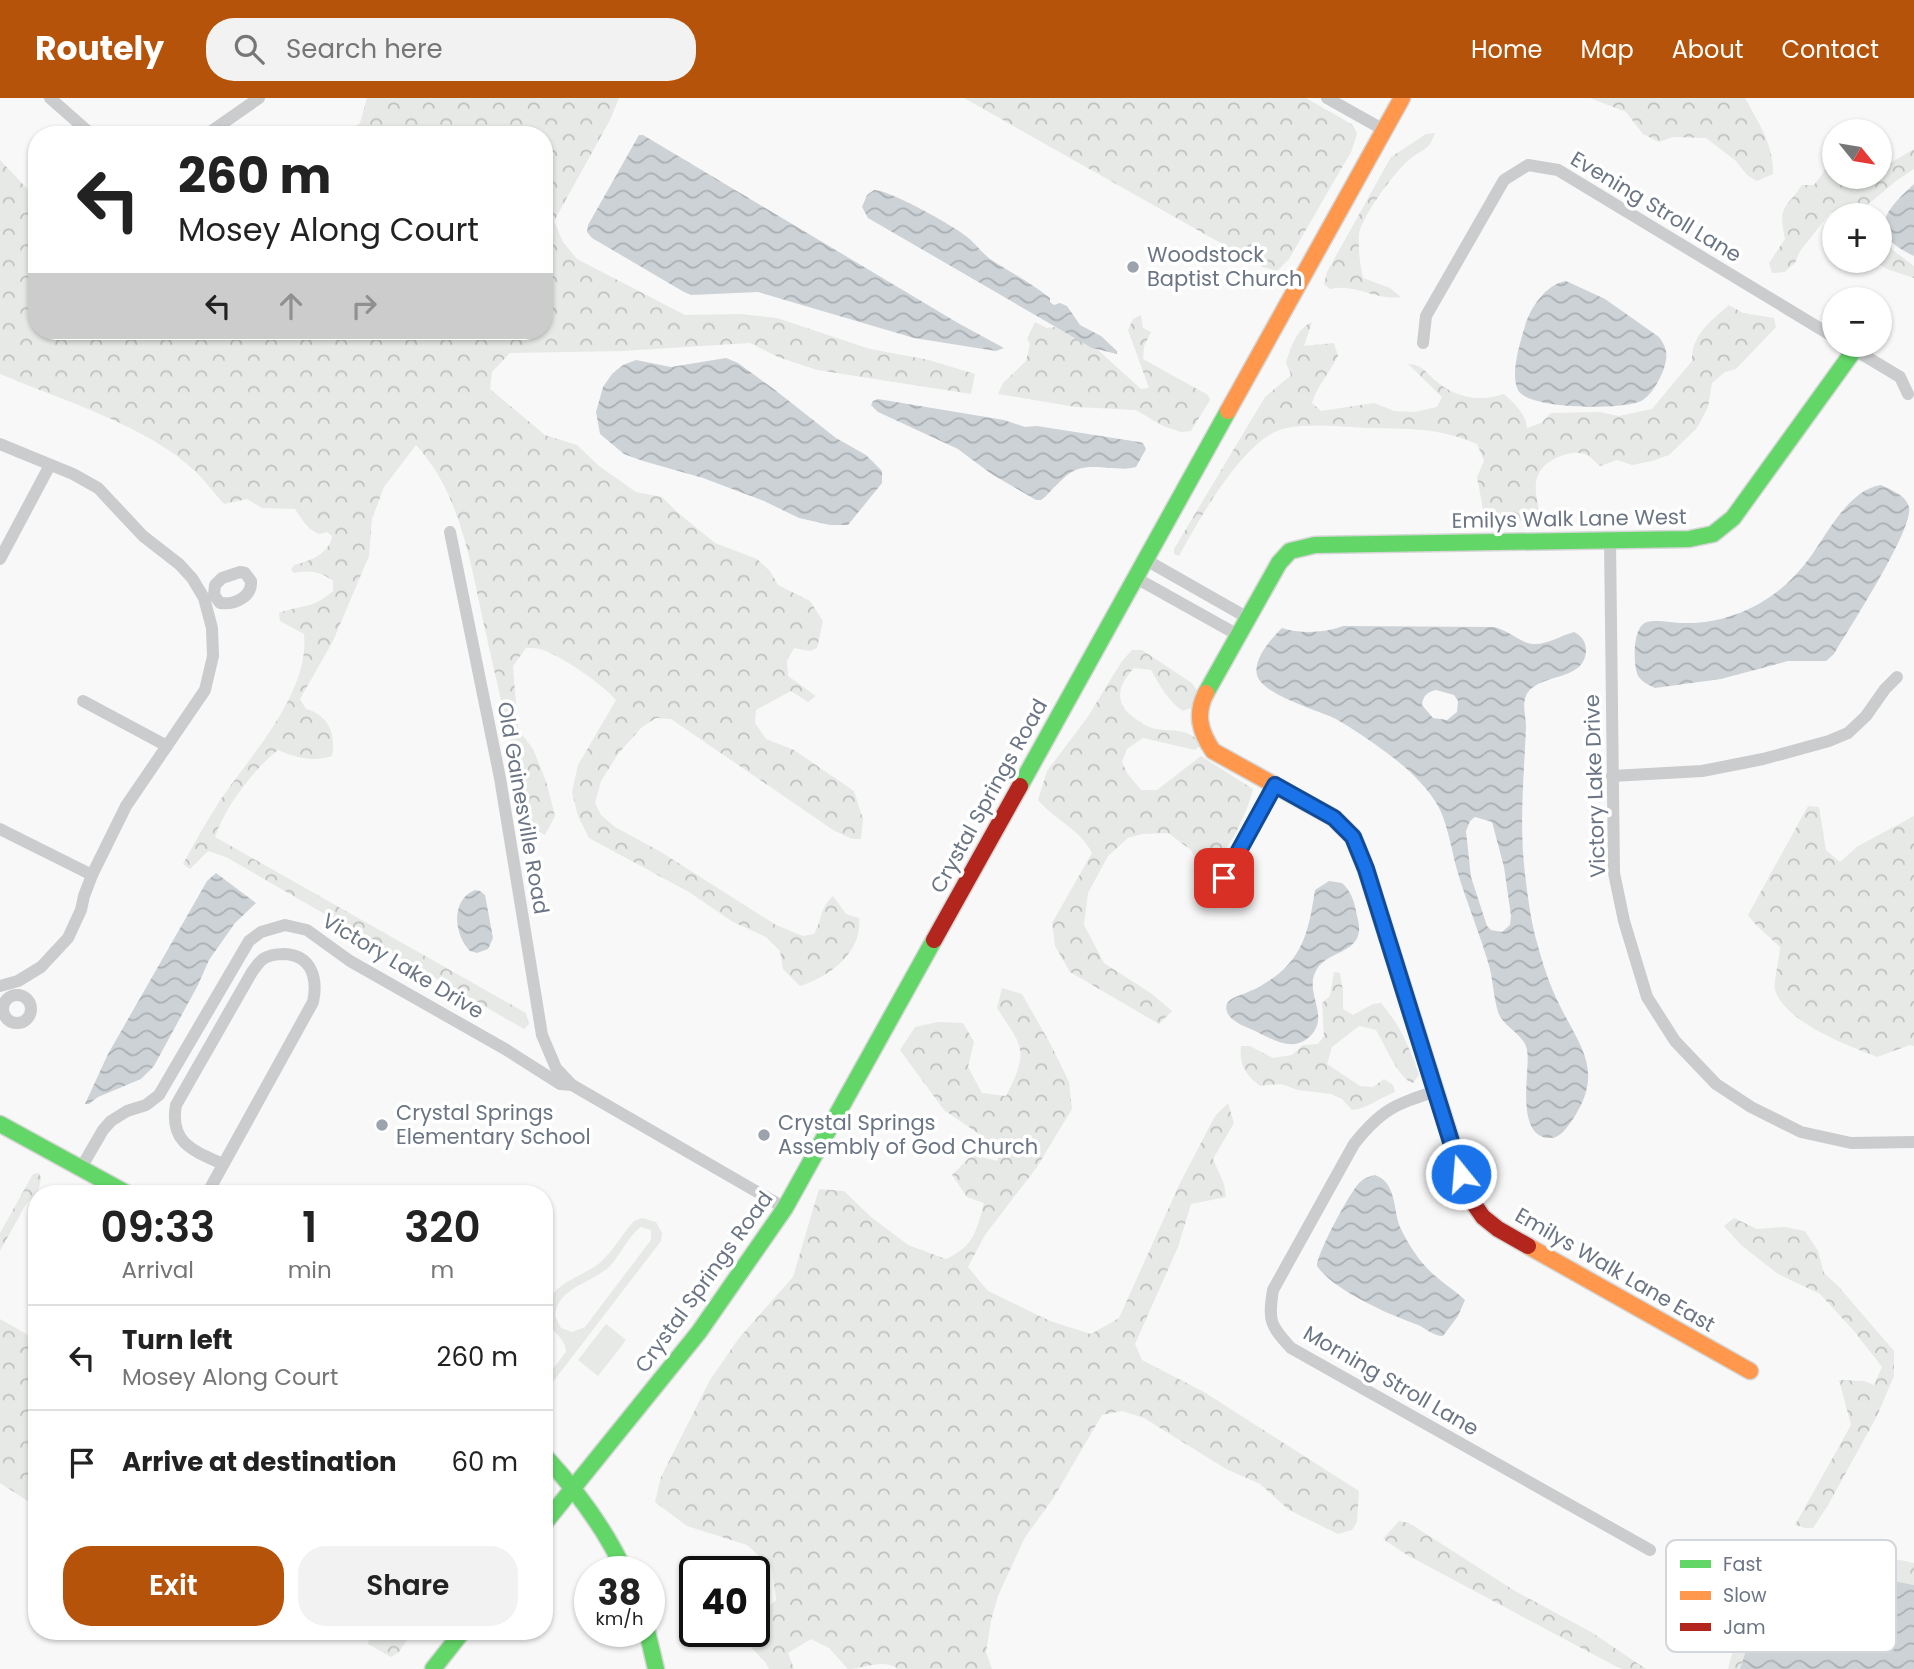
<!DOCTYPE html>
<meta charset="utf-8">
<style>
body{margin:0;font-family:Poppins,sans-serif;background:#f2f2f2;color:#222;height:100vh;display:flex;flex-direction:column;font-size:26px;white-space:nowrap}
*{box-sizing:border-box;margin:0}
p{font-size:23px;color:#767676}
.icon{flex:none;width:38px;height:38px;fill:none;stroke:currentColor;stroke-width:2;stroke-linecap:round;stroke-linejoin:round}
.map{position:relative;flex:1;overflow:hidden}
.details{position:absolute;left:28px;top:1087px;width:525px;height:455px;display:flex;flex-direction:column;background:#fff;border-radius:28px;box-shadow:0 2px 5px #0004}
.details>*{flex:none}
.guide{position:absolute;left:28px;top:28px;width:525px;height:214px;border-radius:28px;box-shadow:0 2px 5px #0004;background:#fff;color:#222;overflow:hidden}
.needle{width:46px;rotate:120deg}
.controls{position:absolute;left:1822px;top:21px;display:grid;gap:14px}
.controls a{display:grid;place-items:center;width:70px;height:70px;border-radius:50%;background:#fff;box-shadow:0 2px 5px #0004;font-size:35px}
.speed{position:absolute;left:574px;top:1458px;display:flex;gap:14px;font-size:35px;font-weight:700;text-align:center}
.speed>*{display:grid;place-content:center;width:91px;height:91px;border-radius:50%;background:#fff;box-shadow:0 2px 5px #0004;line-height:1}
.speed small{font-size:18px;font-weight:400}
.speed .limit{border:4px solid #111;border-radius:10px;background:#fff;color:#111}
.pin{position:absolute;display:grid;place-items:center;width:60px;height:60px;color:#fff;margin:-30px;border-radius:14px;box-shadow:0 4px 10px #0006}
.me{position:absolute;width:77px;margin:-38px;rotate:343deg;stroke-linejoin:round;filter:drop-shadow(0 0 5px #0008)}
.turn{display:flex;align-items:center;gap:24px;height:147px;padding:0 35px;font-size:32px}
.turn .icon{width:91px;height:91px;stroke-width:2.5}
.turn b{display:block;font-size:49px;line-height:60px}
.lanes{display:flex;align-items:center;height:66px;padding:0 35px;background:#0003;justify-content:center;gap:35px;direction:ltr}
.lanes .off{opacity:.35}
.eta{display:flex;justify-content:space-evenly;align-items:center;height:119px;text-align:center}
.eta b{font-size:42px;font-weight:600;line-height:49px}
.primary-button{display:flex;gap:14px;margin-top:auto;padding:14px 35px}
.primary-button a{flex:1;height:80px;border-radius:28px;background:#b45309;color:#fff;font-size:28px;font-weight:600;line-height:80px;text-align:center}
.primary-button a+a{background:#f2f2f2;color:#222}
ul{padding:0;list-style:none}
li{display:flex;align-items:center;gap:21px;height:105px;padding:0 35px;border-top:2px solid #e0e0e0}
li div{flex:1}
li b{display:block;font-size:26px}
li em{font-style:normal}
header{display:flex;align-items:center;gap:42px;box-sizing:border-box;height:98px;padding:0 35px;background:#b45309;color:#fff}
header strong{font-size:33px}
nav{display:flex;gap:38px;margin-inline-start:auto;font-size:24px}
.search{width:490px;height:63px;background:#f2f2f2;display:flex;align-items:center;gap:18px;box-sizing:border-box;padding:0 24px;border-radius:28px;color:#767676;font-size:26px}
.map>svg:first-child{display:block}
</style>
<header>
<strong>Routely</strong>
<div class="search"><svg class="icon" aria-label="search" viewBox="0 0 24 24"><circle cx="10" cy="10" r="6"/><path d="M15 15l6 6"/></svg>Search here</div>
<nav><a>Home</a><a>Map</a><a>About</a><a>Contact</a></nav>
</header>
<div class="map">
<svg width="1914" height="1571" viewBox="0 0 1914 1571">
<defs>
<pattern id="forest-crowns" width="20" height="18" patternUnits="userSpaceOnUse" patternTransform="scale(1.75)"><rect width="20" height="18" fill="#e6e9e5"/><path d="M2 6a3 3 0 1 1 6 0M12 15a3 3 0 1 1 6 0" fill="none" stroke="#bec1bf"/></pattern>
<pattern id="water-waves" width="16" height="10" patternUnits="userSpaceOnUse" patternTransform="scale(1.75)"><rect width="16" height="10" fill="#cdd2d6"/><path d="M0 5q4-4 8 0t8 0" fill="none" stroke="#aaafb3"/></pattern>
</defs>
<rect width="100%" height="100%" fill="#f8f8f8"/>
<g fill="url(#forest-crowns)">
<path d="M367,0H619L610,22L554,123L563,144L577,161L685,217L740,216L777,220L870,251L929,262L975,276L971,296L817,272L778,259L750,245L623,253L510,255L492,274L490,291L545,337L577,347L599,368L636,394L662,399L677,414L715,445L757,461L770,473L778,487L810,503L823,523L817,550L810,553L794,550L787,563L788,578L816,598L808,604L791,593L756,612L755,625L766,641L794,652L854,693L863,721L861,741H852L833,732L671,621L656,620L641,630L618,656L601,683L595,705L601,717L615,729L661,754L776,827L803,838L814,836C823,820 819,811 833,798L846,816L859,820C863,854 829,879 800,888L783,871L780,853L766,839L733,824L689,794L589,740L578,718L572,694L578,667L616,602C602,586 563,559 543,552C538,550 531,550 526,550L513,568L518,631L533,651L546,683L555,718L545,737L534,731L522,694C510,642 498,589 486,536C471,471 463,398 416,347L384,389L372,421L369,458L333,543L300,601L306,611C329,617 336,637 332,658C312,664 297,660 278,652C253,672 225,709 215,739L526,915L529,926L524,931L226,759L208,753L190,771L183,766C195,744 207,722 221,701C252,656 310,594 304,536L280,523L279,515C303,506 311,512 333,493V483C319,473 311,472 294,475L291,472L294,467C309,464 330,455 332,438L327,434L319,436C307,431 302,421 295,411L262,410L247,401L224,406C215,396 206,384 196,374C147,327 61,302 0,276V62L37,101V233H544V37H333L351,32L360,25Z"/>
<polygon points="964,0 1306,0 1353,27 1357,36 1351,54 1289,161 1277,173 1263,169"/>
<path d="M1590,0H1745C1758,24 1774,47 1773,76L1757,83L1747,77L1736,63L1706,40L1673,39L1659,44L1643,36L1626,14Z"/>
<path d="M1435,35C1428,54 1425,49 1410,61C1395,73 1362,118 1359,136C1358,150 1360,167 1363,180L1390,190L1401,199C1376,203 1356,185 1330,191L1324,186L1327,174L1391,59L1426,36Z"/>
<path d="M1914,51V71L1896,83L1866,108V117H1849L1843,111L1830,115L1800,153L1795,165L1785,174L1772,175L1769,165L1785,141C1778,107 1785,112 1802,87H1814L1834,60V79H1880V71Z"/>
<polygon points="1880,136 1894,153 1914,168 1914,180 1887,171 1874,163 1880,163"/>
<path d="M1729,207L1743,215L1774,220L1776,229L1736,271L1725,274L1712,285L1708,309L1697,330L1669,357L1652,363L1632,367L1617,362L1600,368C1596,365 1591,359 1587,357C1573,350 1546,361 1539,375C1531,390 1540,408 1540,423L1501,422L1483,411L1477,379L1484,363L1477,346C1437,329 1410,331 1367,330C1342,329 1313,325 1287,330C1246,336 1198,423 1179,458L1174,456V451L1265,299L1291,277L1286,265C1290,251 1297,230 1312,224L1304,248L1334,245L1338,258C1330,274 1317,288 1312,305L1321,313L1374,305L1394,313L1415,314L1437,309L1442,299L1408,266C1423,267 1424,273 1436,283C1456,300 1479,304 1504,296C1515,306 1526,316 1527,330L1541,325L1551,315L1600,314L1619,318L1652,311L1692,263C1691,237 1711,223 1729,207Z"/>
<polygon points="1141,217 1143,230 1151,234 1144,248 1143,261 1208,297 1210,302 1191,333 1181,334 1163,328 1136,312 1076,309 998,296 1003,285 1026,263 1030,246 1027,241 1035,224 1047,230 1055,229 1098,252 1141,291 1149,290 1128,232 1133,221"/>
<path d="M1132,552H1142L1192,585L1198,594L1191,610L1183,613C1168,603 1160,588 1151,572L1134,570C1119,586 1113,603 1132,618C1140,624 1146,629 1156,631C1168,633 1178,631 1189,636C1195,638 1197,643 1200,648L1195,652L1143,640L1127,651L1122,664L1127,675L1141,692H1157L1201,658L1253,691C1250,707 1232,748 1219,758C1214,763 1205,766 1199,770L1191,752L1168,735L1142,736L1128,740L1108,758L1088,795L1084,827L1104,865L1152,896L1172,913L1159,926L1070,874L1055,848L1052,825L1092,755C1080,731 1056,723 1038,702L1047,673L1087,620L1122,563Z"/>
<path d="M1808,708L1819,709L1826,752L1840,764L1858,748L1914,718V948L1910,947L1877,959C1847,947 1786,925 1775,892C1773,884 1780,859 1780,849L1755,826L1748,817Z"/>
<path d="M1334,874L1340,875L1343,894V911L1353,917L1373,906L1381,905C1400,927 1410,950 1419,977L1413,985C1399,982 1384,945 1376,932L1359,928L1332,949L1327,966L1360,988L1373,989L1384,981L1393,987L1395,994C1379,1000 1369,1010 1352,1012L1342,1001L1331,996L1298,992L1281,986L1260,988C1245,976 1239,967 1241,948H1250L1273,960L1292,957L1303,947L1318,946L1324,938L1322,905L1330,898Z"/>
<path d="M1002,890L1022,896L1051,947L1069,984L1072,1011L1037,1069L985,1137L968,1169L988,1193L1050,1223L1091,1236L1119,1220L1180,1085L1215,1018L1228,1005L1234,1025L1213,1061L1224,1086L1226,1099L1191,1106L1178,1149L1135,1246L1142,1262L1204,1294L1359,1393L1357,1424L1352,1432L1338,1436L1289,1412L1260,1386L1226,1371L1144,1320L1122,1313L1102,1317L1054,1399L1024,1441L998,1498L991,1523L986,1554L992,1571H898C883,1560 865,1571 848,1571L829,1550L811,1541L788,1555L794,1571H769L766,1565L748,1546L708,1543L697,1533H754V1520L776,1502L772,1470L747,1447L687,1428L655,1404L661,1379L710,1282L739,1240L793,1179L819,1091L844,1093L871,1119L908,1147L946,1161C974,1148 976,1134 984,1105L967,1099L952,1077L972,1057L998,1063V1049L944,1012L900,952L915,929L938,924L963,925L974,944L968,969L982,995L1006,998C1029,952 1024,951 997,910Z"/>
<polygon points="39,1075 41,1080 39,1091 25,1108 0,1153 0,1135 33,1076"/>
<polygon points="1734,1120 1757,1131 1785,1129 1805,1133 1818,1153 1824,1175 1838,1188 1894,1253 1894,1278 1877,1318 1827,1409 1813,1430 1805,1430 1795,1427 1851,1327 1839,1282 1864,1283 1874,1287 1882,1269 1854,1233 1820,1196 1778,1176 1741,1147 1724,1128"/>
<polygon points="0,1221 37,1242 37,1409 0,1385"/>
<polygon points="1399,1423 1409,1425 1515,1493 1591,1534 1646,1571 1623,1571 1617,1569 1407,1457 1383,1441"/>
<path d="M1800,1449L1847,1451L1914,1465V1487L1824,1469L1761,1525L1748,1546L1740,1571H1728C1737,1537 1760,1482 1786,1457C1789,1454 1796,1451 1800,1449Z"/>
<polygon points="371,1533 413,1533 399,1554 391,1559 368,1546"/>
</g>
<g fill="#e6e9e5" fill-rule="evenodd">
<path d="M642,1120L656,1124L662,1135L661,1143L546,1293L544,1282L566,1254C566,1236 543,1232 546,1211C551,1183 586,1179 603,1162C615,1150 623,1135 634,1123ZM641,1129L651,1132V1142L585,1229L572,1234L561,1230L555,1218C557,1189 593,1185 610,1168C621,1156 628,1138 641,1129Z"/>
<polygon points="606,1226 626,1242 598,1278 578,1262"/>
</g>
<g fill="url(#water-waves)" fill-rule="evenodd">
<polygon points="639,37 643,37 958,225 1004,250 996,253 914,240 758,194 691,197 684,194 592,140 587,134 588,127"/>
<path d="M1914,86V158C1866,136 1883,114 1914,86Z"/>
<path d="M874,92C890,92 952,127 966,138C975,145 981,154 990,161C1010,174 1031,185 1050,200V204L1054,207L1060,205L1067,208L1080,227L1101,238L1117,253V256L1092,250L868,120L862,109L867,97Z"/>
<path d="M1566,183L1605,201L1659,239C1668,251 1668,259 1663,273C1659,283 1651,298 1641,303C1623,312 1528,312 1518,292C1510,276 1520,245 1525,228C1530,210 1546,186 1566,183Z"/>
<polygon points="726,260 738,265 775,292 836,340 866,357 882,373 882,385 848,427 830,427 799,420 764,403 703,380 643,363 624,356 600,336 596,314 603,289 612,276 623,267 636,262 671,269"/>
<path d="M878,301L1004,322L1025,329L1037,328L1139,344L1143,345L1146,351L1136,369C1126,372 1118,370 1108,370C1072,366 1069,375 1045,399L1041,402H1036L990,375L958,351L878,314L871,307L873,303Z"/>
<path d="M1881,387C1891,392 1906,397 1909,409C1914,431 1848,532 1834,556L1826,563H1788L1721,581L1655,590C1649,587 1642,584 1638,578C1633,567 1632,528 1647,524C1657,521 1673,525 1684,525C1716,526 1748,515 1774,496C1788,486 1801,472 1811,458C1828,434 1850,391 1881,387Z"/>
<path d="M1343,528L1494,529C1506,532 1514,539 1525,544C1541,551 1559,538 1574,534C1582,538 1586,544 1586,553C1584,585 1537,574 1526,598C1522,607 1526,619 1526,629C1524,678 1519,727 1525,776C1528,800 1531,825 1538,848C1543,867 1550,888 1559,906C1582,952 1605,974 1571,1024C1565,1032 1559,1041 1548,1040C1514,1036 1531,971 1527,952C1525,937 1503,929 1498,914C1494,900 1493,885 1490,871C1481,838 1467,806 1457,772C1452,753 1447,724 1438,708C1426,687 1406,669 1387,655C1371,643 1353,631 1336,621C1318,612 1262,597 1257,577C1253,561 1271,541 1282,530C1299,536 1326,535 1343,528ZM1436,592L1454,597L1458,603L1457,614L1447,622L1433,620L1422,607C1423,598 1427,594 1436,592ZM1475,719L1492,724L1504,769L1511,818L1510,827L1502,834L1491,832L1487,828L1471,779L1466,733L1470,723Z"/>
<polygon points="216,775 256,805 235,825 209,862 198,887 154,968 141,981 98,999 89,1006 85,1006 108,956 207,783"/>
<path d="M1329,783L1342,785C1350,792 1354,802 1356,813C1357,819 1360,827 1359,833C1357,855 1327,854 1317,871C1302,894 1333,919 1308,940C1292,953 1276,943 1259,935C1250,930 1234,926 1228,916C1220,900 1241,898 1250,893C1258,890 1265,885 1273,880C1305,857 1309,829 1315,792Z"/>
<path d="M475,792L480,793L485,797L493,840L488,851L477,855L470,853C454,837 450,802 475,792Z"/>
<path d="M1375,1077C1397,1085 1393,1112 1400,1129C1409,1148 1422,1168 1439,1181C1448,1189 1457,1194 1465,1202L1458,1218L1443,1238C1433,1238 1427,1231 1418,1227C1390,1217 1333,1192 1317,1168C1318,1153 1350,1094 1360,1084C1364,1080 1370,1078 1375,1077Z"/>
<polygon points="1805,1469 1824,1469 1914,1487 1914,1571 1740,1571 1748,1546 1785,1482"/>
</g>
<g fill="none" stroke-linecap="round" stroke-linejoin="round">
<g stroke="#d5d6d6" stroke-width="19">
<g id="fast">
<polyline points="1206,595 1279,465 1290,453 1315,447 1689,441 1713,436 1733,420 1855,251"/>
<polyline points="1020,688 1228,313"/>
<polyline points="0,1026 128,1096"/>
<path d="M544,1357C577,1393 605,1430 625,1474"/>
<polyline points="544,1426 699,1234 785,1110 934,842"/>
<polyline points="647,1533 656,1571"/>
<polyline points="433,1571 463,1533"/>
</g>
</g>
<g stroke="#d5d6d6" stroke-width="19">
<g id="slow">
<polyline points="1228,313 1402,0"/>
<path d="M1206,595C1195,616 1200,634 1213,653L1334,720L1353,739L1366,771L1429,972"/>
<polyline points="1528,1148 1750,1273"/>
</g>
</g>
<g stroke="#d5d6d6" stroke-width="19">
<g id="jam">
<polyline points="934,842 1020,688"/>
<polyline points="1429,972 1469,1099 1483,1119 1498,1131 1528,1148"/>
</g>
</g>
<g stroke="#cbccce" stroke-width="12">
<polyline points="50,0 92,37"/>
<polyline points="1327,0 1384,32"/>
<polyline points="206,37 259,0"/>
<polyline points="1423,245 1426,218 1504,82 1528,67 1558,72 1834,239"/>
<polyline points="1850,249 1900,279 1908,296"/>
<polyline points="0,346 73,376 98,390 143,438 179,466 192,480 204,500 212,530 213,558 205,592 126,708 92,777 84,798 81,812 68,840 41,869 18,883 0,888"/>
<polyline points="450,434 500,680 542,937 556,970 572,987"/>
<polyline points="1610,442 1614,775 1624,823 1647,899 1675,943 1716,986 1751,1009 1801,1034 1851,1045 1914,1044"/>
<polyline points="0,461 50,367"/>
<polyline points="1146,462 1248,520"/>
<path d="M240,474L245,475L251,483C252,499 235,507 220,505L214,497L215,487L222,480Z"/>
<polyline points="1136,480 1238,537"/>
<polyline points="83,603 167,648"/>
<polyline points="1612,678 1702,673 1763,661 1829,643 1848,635 1866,618 1885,591 1897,579"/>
<polyline points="0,731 92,777"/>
<polyline points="1211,803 1275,687"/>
<circle cx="17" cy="911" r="14"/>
<path d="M1436,993C1394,1007 1382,1011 1354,1046L1273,1192C1268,1223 1270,1227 1291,1250L1650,1452"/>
<polyline points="81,1070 103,1032 111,1023 127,1013 146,1007 159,997 249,843 261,834 285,827 307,832 350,863 505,951 560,986 572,987 785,1110"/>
<path d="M207,1096L313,904C318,881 312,857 284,856C276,856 269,857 263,861C259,864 255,870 252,874L176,1007C169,1045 194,1053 223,1066"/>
</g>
<use href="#fast" stroke="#63d668" stroke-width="16"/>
<use href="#slow" stroke="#ff974d" stroke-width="16"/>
<use href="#jam" stroke="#b3261e" stroke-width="16"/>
</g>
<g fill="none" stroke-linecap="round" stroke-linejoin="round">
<g stroke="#114b97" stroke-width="18">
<polyline id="route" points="1224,780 1275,687 1334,720 1353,739 1366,771 1461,1076"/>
</g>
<use href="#route" stroke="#1a73e8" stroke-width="12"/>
</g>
<g fill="#9ca3ad" stroke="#fff" stroke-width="2.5">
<circle cx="1133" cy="169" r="7"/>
<circle cx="382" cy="1027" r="7"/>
<circle cx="764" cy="1037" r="7"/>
</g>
<g text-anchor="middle" stroke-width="7" stroke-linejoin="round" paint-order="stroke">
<g font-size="21" fill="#6b7584" stroke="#fff">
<text transform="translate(1656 109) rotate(31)" y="7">Evening Stroll Lane</text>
<text transform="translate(1569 421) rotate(-1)" y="7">Emilys Walk Lane West</text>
<text transform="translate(1595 688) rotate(-92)" y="7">Victory Lake Drive</text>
<text transform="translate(989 698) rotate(-61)" y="7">Crystal Springs Road</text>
<text transform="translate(523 710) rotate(80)" y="7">Old Gainesville Road</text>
<text transform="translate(403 868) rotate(31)" y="7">Victory Lake Drive</text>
<text transform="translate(1615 1172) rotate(30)" y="7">Emilys Walk Lane East</text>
<text transform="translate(704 1184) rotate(-54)" y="7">Crystal Springs Road</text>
<text transform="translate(1391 1283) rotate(30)" y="7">Morning Stroll Lane</text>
</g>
<g font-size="21" fill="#6b7584" stroke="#fff" text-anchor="start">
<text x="1147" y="164">Woodstock<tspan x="1147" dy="24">Baptist Church</tspan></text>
<text x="396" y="1022">Crystal Springs<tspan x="396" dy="24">Elementary School</tspan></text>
<text x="778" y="1032">Crystal Springs<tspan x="778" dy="24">Assembly of God Church</tspan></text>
</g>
</g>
<rect x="1666" y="1442" width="230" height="112" rx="10" fill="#fff" stroke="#d3d6da" stroke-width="2"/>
<rect x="1680" y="1462" width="31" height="8" fill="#63d668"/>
<rect x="1680" y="1493" width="31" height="9" fill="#ff974d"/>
<rect x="1680" y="1525" width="31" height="8" fill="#b3261e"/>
<g font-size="19" fill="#6b7584">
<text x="1723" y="1473">Fast</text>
<text x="1723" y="1504">Slow</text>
<text x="1723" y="1536">Jam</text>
</g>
</svg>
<div class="controls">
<a><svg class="needle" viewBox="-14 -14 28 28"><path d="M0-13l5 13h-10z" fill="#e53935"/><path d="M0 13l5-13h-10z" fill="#767676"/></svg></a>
<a>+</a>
<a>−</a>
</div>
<div class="speed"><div>38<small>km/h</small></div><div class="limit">40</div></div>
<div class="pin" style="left:1224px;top:780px;background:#d93025"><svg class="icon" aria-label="arrive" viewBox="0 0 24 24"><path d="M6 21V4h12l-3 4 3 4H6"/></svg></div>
<svg class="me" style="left:1461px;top:1076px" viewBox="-20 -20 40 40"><circle r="17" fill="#1a73e8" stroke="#fff" stroke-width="3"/><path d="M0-11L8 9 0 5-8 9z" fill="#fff"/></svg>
<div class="guide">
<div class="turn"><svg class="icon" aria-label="left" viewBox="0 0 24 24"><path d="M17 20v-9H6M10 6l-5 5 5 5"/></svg><div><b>260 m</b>Mosey Along Court</div></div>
<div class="lanes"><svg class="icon" aria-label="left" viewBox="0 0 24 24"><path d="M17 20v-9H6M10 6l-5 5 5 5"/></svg><svg class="icon off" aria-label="ahead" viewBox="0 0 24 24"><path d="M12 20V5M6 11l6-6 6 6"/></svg><svg class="icon off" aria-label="right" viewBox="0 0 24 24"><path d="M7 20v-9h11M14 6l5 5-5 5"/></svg></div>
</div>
<section class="details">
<div class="eta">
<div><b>09:33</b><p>Arrival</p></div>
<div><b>1</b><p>min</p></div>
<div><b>320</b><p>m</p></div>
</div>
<ul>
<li><svg class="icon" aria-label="left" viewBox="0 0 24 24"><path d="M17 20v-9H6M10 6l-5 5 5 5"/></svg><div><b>Turn left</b><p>Mosey Along Court</p></div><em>260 m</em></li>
<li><svg class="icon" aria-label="arrive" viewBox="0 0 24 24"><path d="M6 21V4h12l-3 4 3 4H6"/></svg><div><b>Arrive at destination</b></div><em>60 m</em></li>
</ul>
<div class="primary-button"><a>Exit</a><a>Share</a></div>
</section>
</div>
